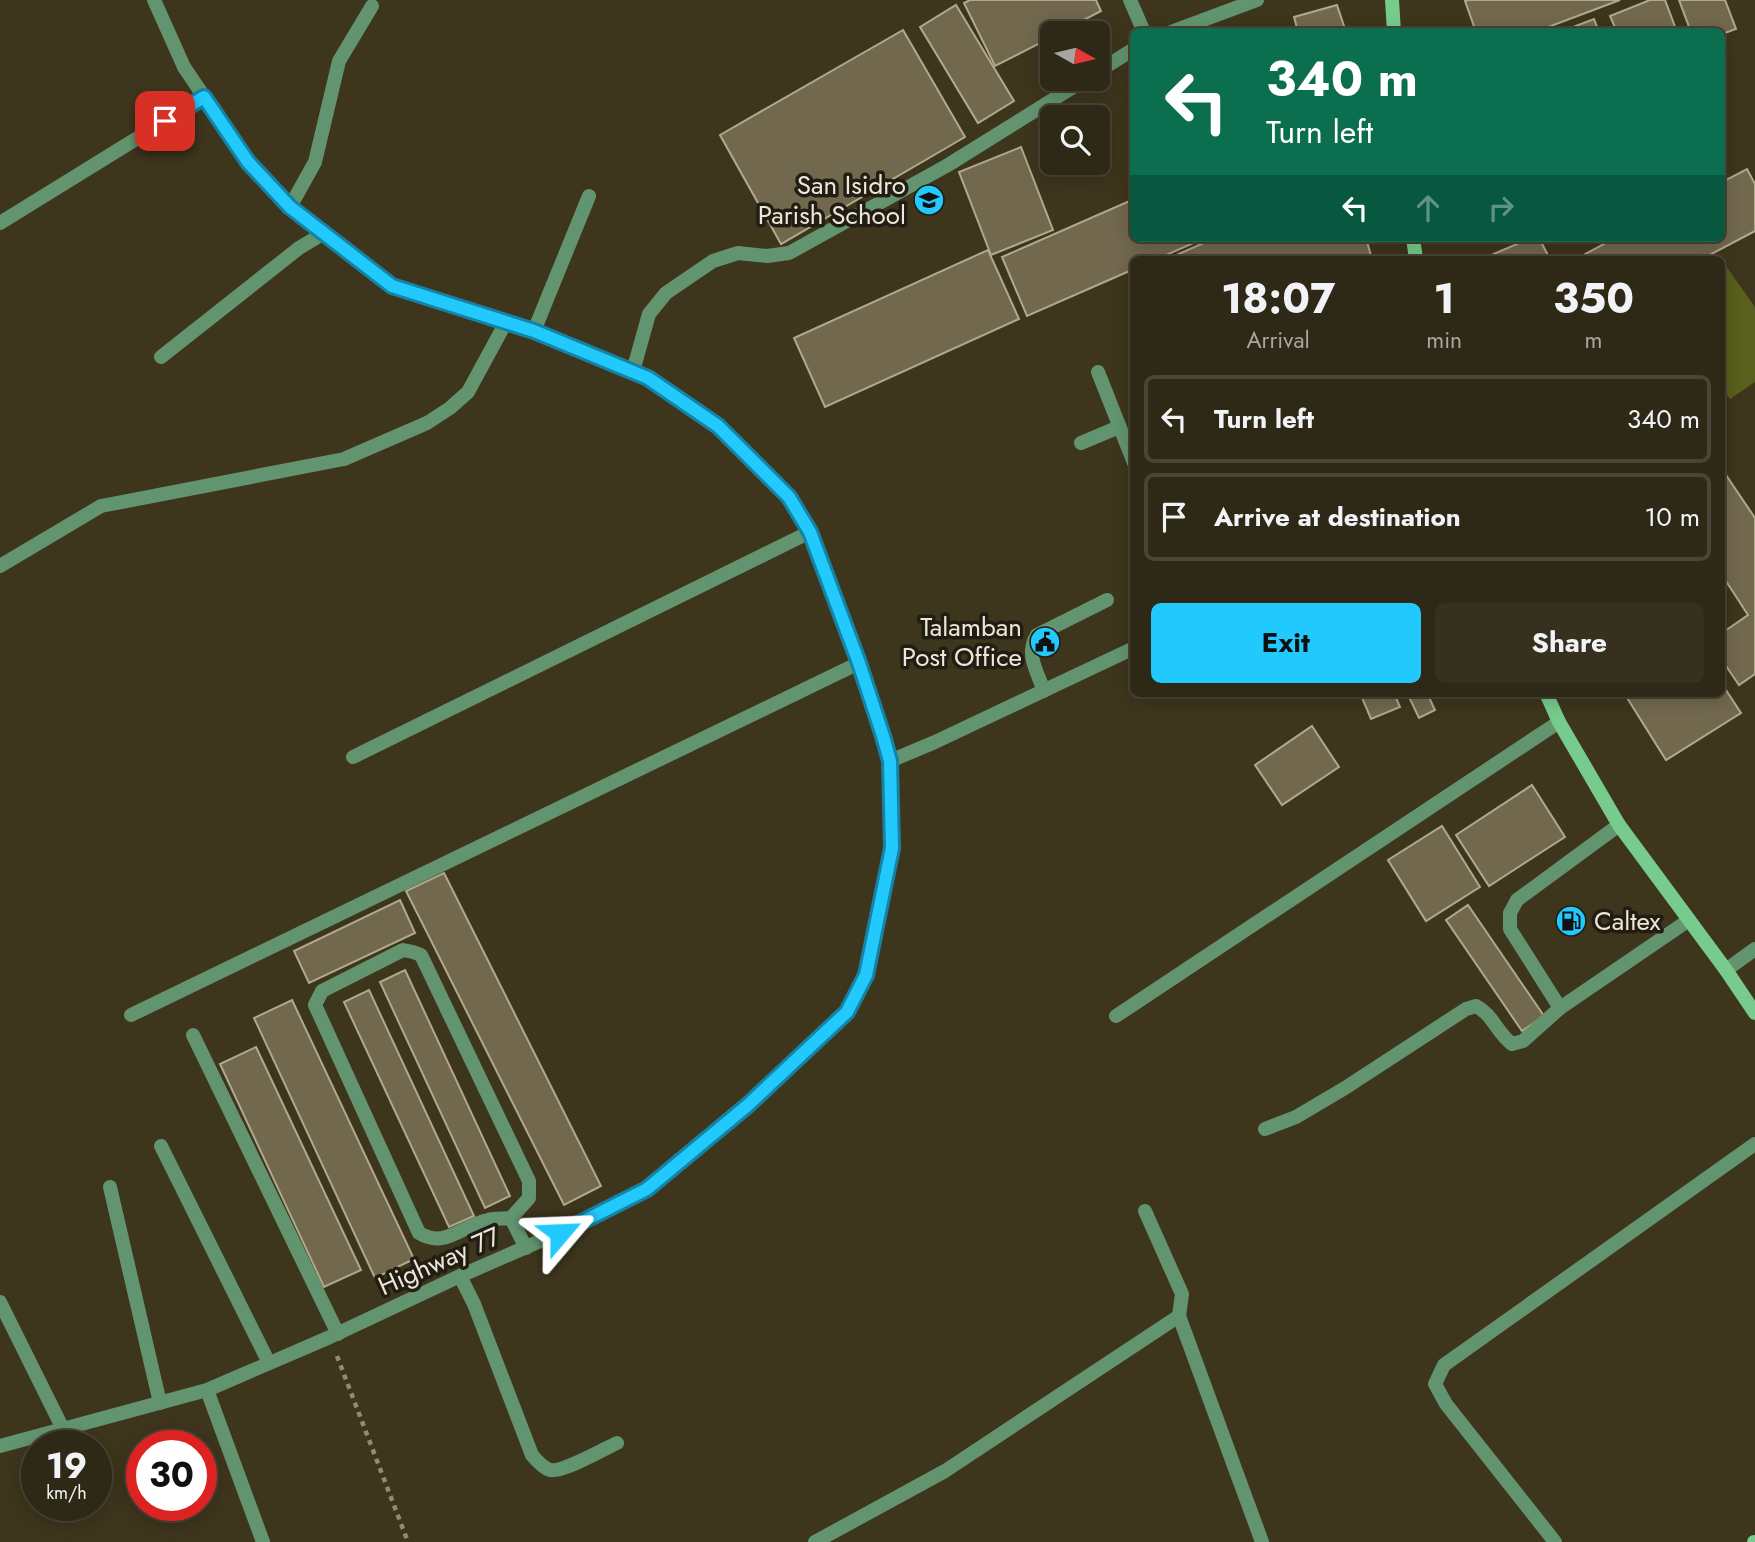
<!DOCTYPE html>
<style>
body{margin:0;font-family:Jost,sans-serif;background:#36301f;color:#f1f3f6;height:100vh;display:flex;flex-direction:column;font-size:26px;white-space:nowrap}
*{box-sizing:border-box;margin:0}
p{font-size:23px;color:#a7a6a1}
.icon{flex:none;width:38px;height:38px;fill:none;stroke:currentColor;stroke-width:2;stroke-linecap:round;stroke-linejoin:round}
.map{position:relative;flex:1;overflow:hidden}
.details{position:absolute;left:1130px;top:256px;width:595px;height:441px;display:flex;flex-direction:column;background:#2e2816;border-radius:10px;box-shadow:0 4px 18px #0003,0 0 0 2px #494435}
.details>*{flex:none}
.guide{position:absolute;left:1130px;top:28px;width:595px;height:214px;border-radius:10px;box-shadow:0 4px 18px #0003,0 0 0 2px #494435;background:#0b6e4f;color:#fff;overflow:hidden}
.needle{width:46px;rotate:98deg}
.tools{position:absolute;left:1040px;top:21px;display:grid;gap:14px}
.tools a{display:grid;place-items:center;width:70px;height:70px;border-radius:10px;background:#2e2816;box-shadow:0 4px 18px #0003,0 0 0 2px #494435;font-size:35px}
.speed{position:absolute;left:21px;top:1430px;display:flex;gap:14px;font-size:35px;font-weight:700;text-align:center}
.speed>*{display:grid;place-content:center;width:91px;height:91px;border-radius:50%;background:#2e2816;box-shadow:0 4px 18px #0003,0 0 0 2px #494435;line-height:1}
.speed small{font-size:18px;font-weight:400}
.speed .limit{border:10px solid #d22;background:#fff;color:#111}
.pin{position:absolute;display:grid;place-items:center;width:60px;height:60px;color:#fff;margin:-30px;border-radius:14px;box-shadow:0 4px 10px #0006}
.me{position:absolute;width:77px;margin:-38px;rotate:64deg;stroke-linejoin:round;filter:drop-shadow(0 0 5px #0008)}
.turn{display:flex;align-items:center;gap:24px;height:147px;padding:0 21px;font-size:32px}
.turn .icon{width:91px;height:91px;stroke-width:2.5}
.turn b{display:block;font-size:49px;line-height:60px}
.lanes{display:flex;align-items:center;height:66px;padding:0 21px;background:#0003;justify-content:center;gap:35px;direction:ltr}
.lanes .off{opacity:.35}
.eta{display:flex;justify-content:space-evenly;align-items:center;height:119px;text-align:center}
.eta b{font-size:42px;font-weight:700;line-height:49px}
.cta{display:flex;gap:14px;margin-top:auto;padding:14px 21px}
.cta a{flex:1;height:80px;border-radius:10px;background:#21c9fd;color:#111;font-size:28px;font-weight:700;line-height:80px;text-align:center}
.cta a+a{background:#36301f;color:#f1f3f6}
ul{padding:0;list-style:none}
li{display:flex;align-items:center;gap:21px;height:88px;margin:0 14px 10px;padding:0 7px;border:4px solid #494435;border-radius:10px}
li div{flex:1}
li b{display:block;font-size:26px}
li em{font-style:normal}
.map>svg:first-child{display:block}
</style>
<div class="map">
<svg width="1755" height="1542" viewBox="0 0 1755 1542">
<rect width="100%" height="100%" fill="#3e351d"/>
<polygon fill="#595f1c" points="1726,266 1755,307 1755,382 1730,399 1722,387 1722,269"/>
<g fill="#72684e" stroke="#b2a88c" stroke-width="2">
<polygon points="970,0 1096,0 1101,11 1059,33 1052,33 1052,37 995,66 964,3"/>
<polygon points="1468,0 1620,0 1535,32 1476,32 1465,1"/>
<polygon points="1650,0 1665,0 1677,32 1617,32 1610,16"/>
<polygon points="1679,0 1725,0 1736,29 1722,34 1722,32 1691,32"/>
<polygon points="956,5 1014,101 978,123 920,27"/>
<polygon points="1337,5 1346,32 1298,32 1294,17"/>
<polygon points="1594,19 1599,32 1560,32"/>
<polygon points="903,30 965,137 781,244 720,135"/>
<polygon points="1021,147 1053,230 991,255 959,172"/>
<polygon points="1747,169 1755,184 1755,231 1702,259 1576,259 1615,238 1722,238 1722,182"/>
<polygon points="1134,199 1134,238 1205,238 1157,259 1134,259 1134,269 1027,316 1002,257"/>
<polygon points="1215,238 1366,238 1372,259 1167,259"/>
<polygon points="1531,238 1539,238 1550,259 1482,259"/>
<polygon points="988,250 1019,319 825,407 794,338"/>
<polygon points="1722,469 1755,518 1755,674 1739,685 1722,660 1722,633 1748,615 1722,575"/>
<polygon points="1722,684 1741,713 1666,760 1624,693 1722,693"/>
<polygon points="1360,693 1394,693 1400,707 1371,719"/>
<polygon points="1407,693 1427,693 1435,710 1419,718"/>
<polygon points="1312,726 1339,767 1282,805 1255,765"/>
<polygon points="1532,785 1565,837 1489,886 1456,835"/>
<polygon points="1442,826 1480,887 1426,921 1388,860"/>
<polygon points="444,873 601,1186 564,1205 406,891"/>
<polygon points="400,900 415,933 309,983 294,951"/>
<polygon points="1468,905 1544,1016 1522,1031 1446,920"/>
<polygon points="405,970 510,1196 485,1208 380,982"/>
<polygon points="369,990 474,1216 449,1227 344,1002"/>
<polygon points="292,1000 414,1259 375,1278 254,1018"/>
<polygon points="256,1047 361,1270 324,1287 220,1064"/>
</g>
<g fill="none" stroke-linecap="round" stroke-linejoin="round">
<polyline stroke="#918a76" stroke-width="4.5" stroke-dasharray="5 5" stroke-linecap="butt" points="337,1356 408,1542"/>
<g stroke="#62956f" stroke-width="14">
<polyline points="1097,72 1134,49"/>
<polyline points="290,207 315,162 339,61 372,6"/>
<polyline points="534,331 589,196"/>
<polyline points="633,371 649,314 666,293 713,261 738,253 767,256 789,253 948,165 1086,79"/>
<polyline points="1098,372 1134,463"/>
<polyline points="1081,443 1119,427"/>
<path d="M1044,691C1037,671 1025,654 1037,635L1107,600"/>
<polyline points="1560,1008 1510,929 1510,913 1517,900 1619,825"/>
<path d="M1265,1129L1296,1117L1345,1088L1466,1009L1476,1006C1493,1015 1497,1033 1512,1044L1523,1041L1560,1008L1689,920"/>
<path d="M460,1276L474,1304L532,1455C537,1461 543,1468 550,1470C562,1473 604,1449 617,1443"/>
</g>
<g stroke="#62956f" stroke-width="14">
<polyline points="1130,0 1144,32"/>
<polyline points="1171,32 1257,0"/>
<polyline points="0,223 204,97"/>
<polyline points="161,357 299,248 324,233"/>
<polyline points="0,566 101,506 344,459 427,423 450,408 468,392 506,322"/>
<polyline points="353,757 810,532"/>
<polyline points="890,761 935,742 1134,648"/>
<path d="M403,950L413,952L421,955L529,1181V1198L511,1218C504,1219 495,1218 488,1220C462,1225 446,1249 419,1233L315,1005L322,991Z"/>
<polyline points="1726,970 1755,949"/>
<polyline points="131,1015 859,663"/>
<polyline points="1116,1016 1559,722"/>
<polyline points="193,1035 338,1334"/>
<polyline points="161,1146 269,1363"/>
<polyline points="110,1187 160,1403"/>
<polyline points="1145,1211 1182,1294 1179,1316 1262,1542"/>
<polyline points="511,1218 526,1248"/>
<polyline points="0,1302 63,1429"/>
<polyline points="207,1390 263,1542"/>
<polyline points="0,1446 207,1390 330,1337 460,1276 572,1227 647,1189 748,1105 847,1012 866,975 892,848 890,761 859,663 810,532 789,497 718,426 648,378 534,331 392,286 290,207 248,162 184,67 154,0"/>
<polyline points="815,1542 945,1471 1179,1316"/>
<polyline points="1555,1542 1446,1404 1435,1384 1444,1365 1755,1144"/>
</g>
<g stroke="#76cb8d" stroke-width="14">
<polyline points="1392,0 1394,32"/>
<polyline points="1413,238 1416,259"/>
<polyline points="1546,693 1559,722 1619,825 1726,970 1755,1013"/>
<polyline points="1754,1542 1755,1542"/>
</g>
</g>
<g fill="none" stroke-linecap="round" stroke-linejoin="round">
<g stroke="#1583a4" stroke-width="18">
<polyline id="route" points="165,121 204,97 248,162 290,207 392,286 534,331 648,378 718,426 789,497 810,532 859,663 883,736 890,761 892,848 866,975 847,1012 748,1105 647,1189 560,1233"/>
</g>
<use href="#route" stroke="#21c9fd" stroke-width="12"/>
</g>
<defs>
<g id="school-disc" transform="scale(1.575)"><circle r="9.5" fill="#21c9fd" stroke="#211d13"/><path d="M0-5L7-2L0 1L-7-2ZM-4 1L0 2.5L4 1V4Q0 6-4 4Z" fill="#111"/></g>
<g id="civic-disc" transform="scale(1.575)"><circle r="9.5" fill="#21c9fd" stroke="#211d13"/><path d="M-.6-6.5H3V-4.5H.6V-3L4-1V1h2V6H-6V1h2V-1L-.6-3ZM-1.2 2.5V6h2.4V2.5Z" fill="#111"/></g>
<g id="fuel-disc" transform="scale(1.575)"><circle r="9.5" fill="#21c9fd" stroke="#211d13"/><path d="M-5.5-6h7V0h2V4h1.3V-2.5L3-4.5l.8-.8L6-3V5H2.5V1h-1V6h-7ZM-4.2-4.7v3.2H.2V-4.7Z" fill="#111"/></g>
</defs>
<g fill-rule="evenodd">
<use href="#school-disc" x="929" y="200"/>
<use href="#civic-disc" x="1045" y="642"/>
<use href="#fuel-disc" x="1571" y="921"/>
</g>
<g text-anchor="middle" stroke-width="7" stroke-linejoin="round" paint-order="stroke">
<g font-size="26" fill="#ece7d8" stroke="#211d13" text-anchor="end">
<text x="906" y="194">San Isidro<tspan x="906" dy="30">Parish School</tspan></text>
<text x="1022" y="636">Talamban<tspan x="1022" dy="30">Post Office</tspan></text>
<text x="1594" y="930" text-anchor="start">Caltex</text>
</g>
<g font-size="26" fill="#ece7d8" stroke="#211d13">
<text transform="translate(439 1261) rotate(-24)" y="9">Highway 77</text>
</g>
</g>
</svg>
<div class="tools">
<a><svg class="needle" viewBox="-14 -14 28 28"><path d="M0-13l5 13h-10z" fill="#e53935"/><path d="M0 13l5-13h-10z" fill="#a7a6a1"/></svg></a>
<a><svg class="icon" aria-label="search" viewBox="0 0 24 24"><circle cx="10" cy="10" r="6"/><path d="M15 15l6 6"/></svg></a>
</div>
<div class="speed"><div>19<small>km/h</small></div><div class="limit">30</div></div>
<div class="pin" style="left:165px;top:121px;background:#d93025"><svg class="icon" aria-label="arrive" viewBox="0 0 24 24"><path d="M6 21V4h12l-3 4 3 4H6"/></svg></div>
<svg class="me" style="left:560px;top:1233px" viewBox="-20 -20 40 40"><path d="M0-17L14 15 0 8-14 15z" fill="#21c9fd" stroke="#fff" stroke-width="4"/></svg>
<div class="guide">
<div class="turn"><svg class="icon" aria-label="left" viewBox="0 0 24 24"><path d="M17 20v-9H6M10 6l-5 5 5 5"/></svg><div><b>340 m</b>Turn left</div></div>
<div class="lanes"><svg class="icon" aria-label="left" viewBox="0 0 24 24"><path d="M17 20v-9H6M10 6l-5 5 5 5"/></svg><svg class="icon off" aria-label="ahead" viewBox="0 0 24 24"><path d="M12 20V5M6 11l6-6 6 6"/></svg><svg class="icon off" aria-label="right" viewBox="0 0 24 24"><path d="M7 20v-9h11M14 6l5 5-5 5"/></svg></div>
</div>
<section class="details">
<div class="eta">
<div><b>18:07</b><p>Arrival</p></div>
<div><b>1</b><p>min</p></div>
<div><b>350</b><p>m</p></div>
</div>
<ul>
<li><svg class="icon" aria-label="left" viewBox="0 0 24 24"><path d="M17 20v-9H6M10 6l-5 5 5 5"/></svg><div><b>Turn left</b></div><em>340 m</em></li>
<li><svg class="icon" aria-label="arrive" viewBox="0 0 24 24"><path d="M6 21V4h12l-3 4 3 4H6"/></svg><div><b>Arrive at destination</b></div><em>10 m</em></li>
</ul>
<div class="cta"><a>Exit</a><a>Share</a></div>
</section>
</div>
